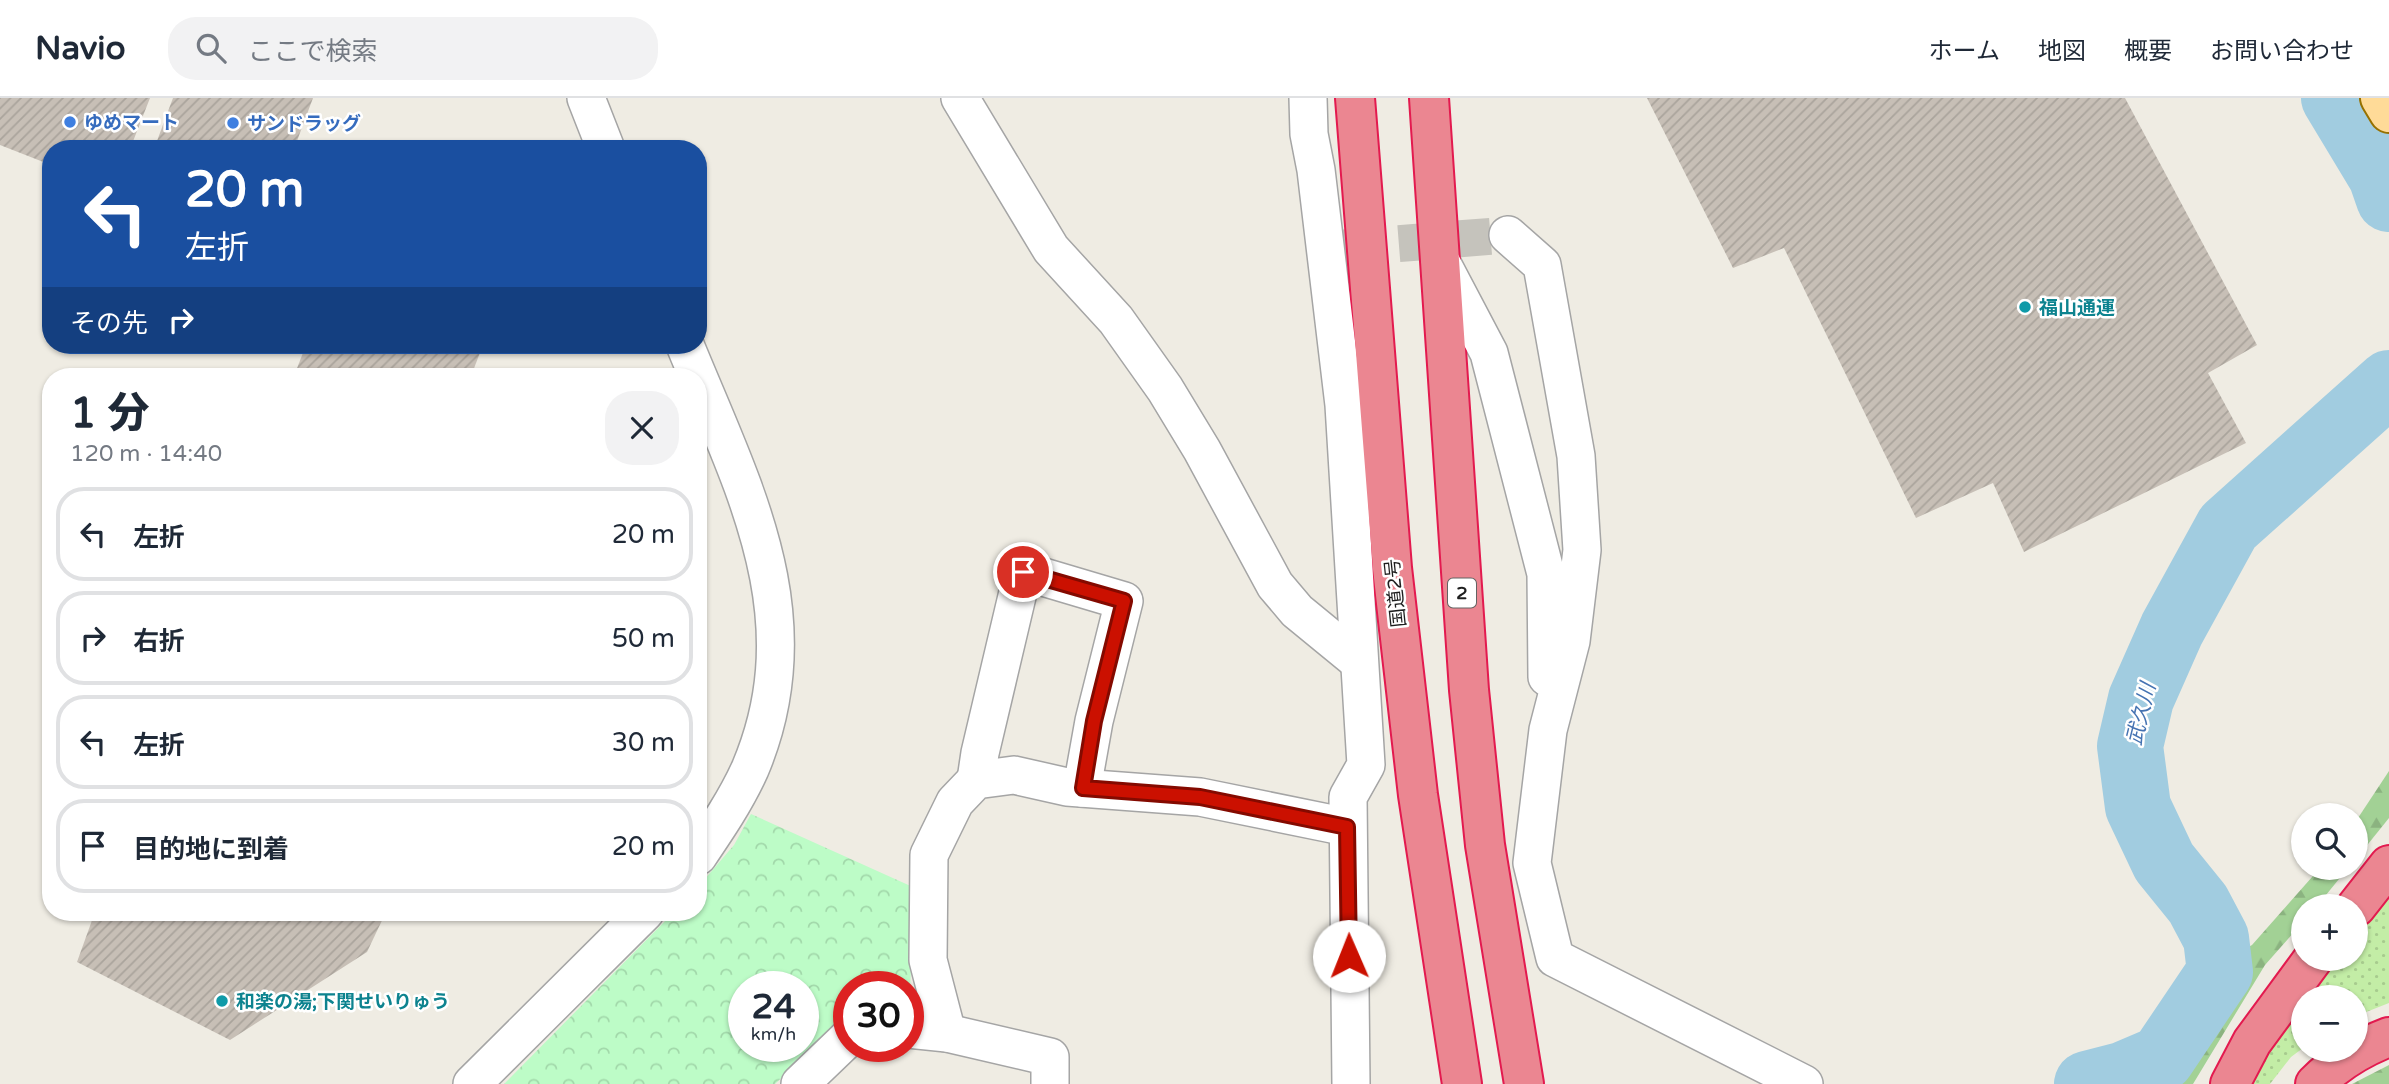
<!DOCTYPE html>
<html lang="ja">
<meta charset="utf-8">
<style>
body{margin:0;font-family:"Varela Round","Noto Sans JP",sans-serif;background:#f2f2f3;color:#1f2937;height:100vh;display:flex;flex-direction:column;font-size:26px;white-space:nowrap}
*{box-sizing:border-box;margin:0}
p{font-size:23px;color:#747a83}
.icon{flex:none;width:38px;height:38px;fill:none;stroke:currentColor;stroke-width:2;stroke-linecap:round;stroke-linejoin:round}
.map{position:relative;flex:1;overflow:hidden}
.details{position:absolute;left:42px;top:270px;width:665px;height:553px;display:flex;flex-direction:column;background:#fff;border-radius:28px;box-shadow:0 2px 5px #0004}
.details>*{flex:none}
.top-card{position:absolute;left:42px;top:42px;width:665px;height:214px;border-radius:28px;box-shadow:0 2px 5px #0004;background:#1a4fa0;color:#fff;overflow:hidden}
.buttons{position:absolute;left:2291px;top:705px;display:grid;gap:14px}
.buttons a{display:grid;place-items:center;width:77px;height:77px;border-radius:50%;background:#fff;box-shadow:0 2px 5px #0004;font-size:35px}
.speed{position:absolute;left:728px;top:873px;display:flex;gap:14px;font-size:35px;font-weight:700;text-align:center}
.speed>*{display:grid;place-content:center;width:91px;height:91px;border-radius:50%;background:#fff;box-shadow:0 2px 5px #0004;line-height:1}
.speed small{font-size:18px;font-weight:400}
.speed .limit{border:10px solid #d22;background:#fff;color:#111}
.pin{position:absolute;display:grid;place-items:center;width:60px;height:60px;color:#fff;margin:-30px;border:4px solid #fff;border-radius:50%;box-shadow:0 2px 7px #0007}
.me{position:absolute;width:77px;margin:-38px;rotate:359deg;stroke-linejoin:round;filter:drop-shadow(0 0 5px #0008)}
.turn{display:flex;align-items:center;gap:24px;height:147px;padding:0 28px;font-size:32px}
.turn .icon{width:91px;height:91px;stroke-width:2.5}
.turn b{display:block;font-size:49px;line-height:60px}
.then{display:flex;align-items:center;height:66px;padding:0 28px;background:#0003;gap:14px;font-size:26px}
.round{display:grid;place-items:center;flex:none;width:74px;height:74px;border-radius:28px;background:#f2f2f3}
.headline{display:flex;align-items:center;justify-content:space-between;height:119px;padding:0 28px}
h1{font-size:42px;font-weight:800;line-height:52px}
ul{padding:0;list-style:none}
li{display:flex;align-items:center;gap:21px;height:94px;margin:0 14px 10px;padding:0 14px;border:4px solid #e0e1e3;border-radius:28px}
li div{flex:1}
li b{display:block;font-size:26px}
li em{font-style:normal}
header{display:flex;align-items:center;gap:42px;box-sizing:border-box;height:98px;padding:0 35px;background:#fff;border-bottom:2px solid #e0e1e3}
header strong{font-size:33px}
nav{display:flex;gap:38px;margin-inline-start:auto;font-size:24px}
.search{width:490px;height:63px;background:#f2f2f3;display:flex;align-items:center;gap:18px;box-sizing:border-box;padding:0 24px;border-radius:28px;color:#747a83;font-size:26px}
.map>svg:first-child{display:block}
</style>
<header>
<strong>Navio</strong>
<div class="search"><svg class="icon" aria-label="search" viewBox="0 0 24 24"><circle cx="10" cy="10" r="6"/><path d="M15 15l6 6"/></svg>ここで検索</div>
<nav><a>ホーム</a><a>地図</a><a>概要</a><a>お問い合わせ</a></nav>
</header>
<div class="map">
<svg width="2389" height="986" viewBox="0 0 2389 986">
<defs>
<pattern id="grass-dots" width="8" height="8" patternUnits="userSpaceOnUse" patternTransform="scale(1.75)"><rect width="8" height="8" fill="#c3eda6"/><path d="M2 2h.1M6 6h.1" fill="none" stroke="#a7cb8e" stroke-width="1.8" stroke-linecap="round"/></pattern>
<pattern id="forest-firs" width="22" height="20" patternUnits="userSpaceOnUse" patternTransform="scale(1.75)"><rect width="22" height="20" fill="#a2d195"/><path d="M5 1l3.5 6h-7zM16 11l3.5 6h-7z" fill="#8bb380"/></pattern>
<pattern id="park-crowns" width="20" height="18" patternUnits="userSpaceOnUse" patternTransform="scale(1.75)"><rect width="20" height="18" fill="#bdfcc7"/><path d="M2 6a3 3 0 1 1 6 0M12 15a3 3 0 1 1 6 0" fill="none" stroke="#a2d8aa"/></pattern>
<pattern id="building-hatch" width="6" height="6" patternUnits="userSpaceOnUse" patternTransform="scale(1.75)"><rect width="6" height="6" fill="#c7bfb6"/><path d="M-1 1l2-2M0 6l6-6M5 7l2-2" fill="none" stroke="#aaa49c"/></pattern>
</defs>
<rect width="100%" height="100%" fill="#efece3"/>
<g fill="url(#grass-dots)">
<polygon points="2389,798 2389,905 2356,918 2356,900 2305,900 2337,861 2356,861 2356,839"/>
<polygon points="2303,902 2303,950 2291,959 2270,986 2250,986 2267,953"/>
</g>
<g fill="url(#forest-firs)">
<polygon points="2389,673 2389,720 2356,761 2356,723"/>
<polygon points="2320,770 2348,770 2317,808 2303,808 2303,824 2265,867 2193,986 2155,986 2149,957 2215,868 2252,847"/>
<polygon points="2389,967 2389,986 2352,986"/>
</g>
<path fill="url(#park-crowns)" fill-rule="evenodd" d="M751,716L915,790L909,911L908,889H849V917L775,986H504L674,814H698V789L734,747ZM744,889H803V948H744Z"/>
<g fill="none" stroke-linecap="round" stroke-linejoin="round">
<g stroke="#a1cce0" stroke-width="66">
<polyline points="2334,0 2381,78 2389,101"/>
<polyline points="2087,986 2122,977 2162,960 2220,874 2216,840 2198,806 2164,764 2138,709 2130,648 2141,601 2172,531 2228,429 2389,285"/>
</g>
</g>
<g fill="url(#building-hatch)">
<polygon points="0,0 150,0 130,51 51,51 51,67 0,47"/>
<polygon points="173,0 313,0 294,51 154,51"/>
<polygon points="1647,0 2125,0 2257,247 2208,275 2246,345 2024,454 1993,385 1916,420 1784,150 1733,170"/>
<polygon points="306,247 483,247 471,278 294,278"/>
<polygon points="95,814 386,814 367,854 230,942 77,864"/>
</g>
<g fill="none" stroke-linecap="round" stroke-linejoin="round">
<polyline stroke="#c5c3bc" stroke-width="37" stroke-dasharray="37 18" stroke-linecap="butt" points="1344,150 1508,137"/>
<g stroke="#a5a5a5" stroke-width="40">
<g id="minor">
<polyline points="586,0 606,51"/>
<polyline points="960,0 1051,151 1116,222 1165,291 1202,352 1275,487 1297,513 1358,563"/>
<polyline points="1308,0 1309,36 1316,72 1344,307 1366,667 1348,699 1351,986"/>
<polyline points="1508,137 1542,167 1576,358 1582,452 1571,543 1548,632 1532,765 1555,860 1804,986"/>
<polyline points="1440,162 1489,255 1546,476 1547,579"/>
<path d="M685,247C742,387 815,518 750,671C736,702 717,730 698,758"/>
<polyline points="976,682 980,655 1023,473 1124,503 1094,623 1082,690"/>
<polyline points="908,931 947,935 1050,959 1050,986"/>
<polyline points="947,935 928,862 929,757 955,704 976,682 1014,677 1067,689 1200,699 1347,729"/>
<polyline points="472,986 645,814"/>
<polyline points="800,986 849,939"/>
</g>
</g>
<g stroke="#977100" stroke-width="42">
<polyline id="major" points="2380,0 2389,15"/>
</g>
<g stroke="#e31a4f" stroke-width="42">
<g id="highway">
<polyline points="1355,0 1392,470 1418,697 1462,986"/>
<polyline points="1429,0 1469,592 1485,747 1524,986"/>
<polyline points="2356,809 2389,767"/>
<polyline points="2230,986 2252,944 2313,861"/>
<path d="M2315,986C2337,964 2360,950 2389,939"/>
</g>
</g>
<use href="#minor" stroke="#fff" stroke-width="37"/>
<use href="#major" stroke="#ffdb98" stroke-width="38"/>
<use href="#highway" stroke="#eb8691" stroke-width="38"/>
</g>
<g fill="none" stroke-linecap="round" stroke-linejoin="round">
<g stroke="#840a00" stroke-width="18">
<polyline id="route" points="1023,474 1124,503 1094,623 1083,690 1200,699 1347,729 1349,858"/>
</g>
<use href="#route" stroke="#cb1000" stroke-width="12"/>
</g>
<g fill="#3f7fe0" stroke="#fff" stroke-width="2.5">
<circle cx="70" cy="24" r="7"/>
<circle cx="233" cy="25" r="7"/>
</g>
<g fill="#0f9aa8" stroke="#fff" stroke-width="2.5">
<circle cx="2025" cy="209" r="7"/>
<circle cx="222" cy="903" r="7"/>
</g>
<g text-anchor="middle" stroke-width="5" stroke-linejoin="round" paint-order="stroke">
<rect fill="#fff" stroke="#626262" stroke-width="2" x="1448" y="480.5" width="28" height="29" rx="5"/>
<g font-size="18" font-weight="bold" fill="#1e1e1e">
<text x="1462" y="501">2</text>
</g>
<g font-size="19" font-weight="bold" fill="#366cbe" stroke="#fff" text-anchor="start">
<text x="84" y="31">ゆめマート</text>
<text x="247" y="32">サンドラッグ</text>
</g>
<g font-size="19" font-weight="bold" fill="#0d838f" stroke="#fff" text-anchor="start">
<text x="2039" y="216">福山通運</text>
<text x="236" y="910">和楽の湯;下関せいりゅう</text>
</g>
<g font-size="19" fill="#1e1e1e" stroke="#fff">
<text transform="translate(1395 495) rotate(-96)" y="7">国道2号</text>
</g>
<g font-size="21" font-style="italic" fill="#4573b2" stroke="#fff">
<text transform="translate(2141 616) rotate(-76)" y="7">武久川</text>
</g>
</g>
</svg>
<div class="buttons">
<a><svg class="icon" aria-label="search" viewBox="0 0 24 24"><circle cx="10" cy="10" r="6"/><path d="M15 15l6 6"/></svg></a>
<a>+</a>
<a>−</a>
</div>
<div class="speed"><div>24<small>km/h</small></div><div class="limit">30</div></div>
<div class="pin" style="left:1023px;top:474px;background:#d93025"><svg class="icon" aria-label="arrive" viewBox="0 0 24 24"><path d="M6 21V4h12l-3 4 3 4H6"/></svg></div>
<svg class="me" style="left:1349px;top:858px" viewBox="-20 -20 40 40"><circle r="19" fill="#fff"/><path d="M0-13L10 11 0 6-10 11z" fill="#cb1000"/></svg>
<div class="top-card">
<div class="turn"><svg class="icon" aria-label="left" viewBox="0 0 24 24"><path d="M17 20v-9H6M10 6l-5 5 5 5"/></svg><div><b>20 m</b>左折</div></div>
<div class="then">その先<svg class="icon" aria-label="right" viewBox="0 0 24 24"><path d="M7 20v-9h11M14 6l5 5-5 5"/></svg></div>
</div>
<section class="details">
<div class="headline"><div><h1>1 分</h1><p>120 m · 14:40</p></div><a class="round"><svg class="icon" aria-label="close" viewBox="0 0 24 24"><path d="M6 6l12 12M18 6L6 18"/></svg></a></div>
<ul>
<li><svg class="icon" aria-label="left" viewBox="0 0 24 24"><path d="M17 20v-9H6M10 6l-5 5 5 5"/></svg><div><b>左折</b></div><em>20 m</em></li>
<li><svg class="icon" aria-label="right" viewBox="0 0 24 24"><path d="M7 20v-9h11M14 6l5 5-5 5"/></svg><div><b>右折</b></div><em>50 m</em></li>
<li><svg class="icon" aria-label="left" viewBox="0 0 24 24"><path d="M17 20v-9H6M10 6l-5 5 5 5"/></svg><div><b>左折</b></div><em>30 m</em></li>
<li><svg class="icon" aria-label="arrive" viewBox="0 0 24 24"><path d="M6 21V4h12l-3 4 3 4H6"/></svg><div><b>目的地に到着</b></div><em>20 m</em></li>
</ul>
</section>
</div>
